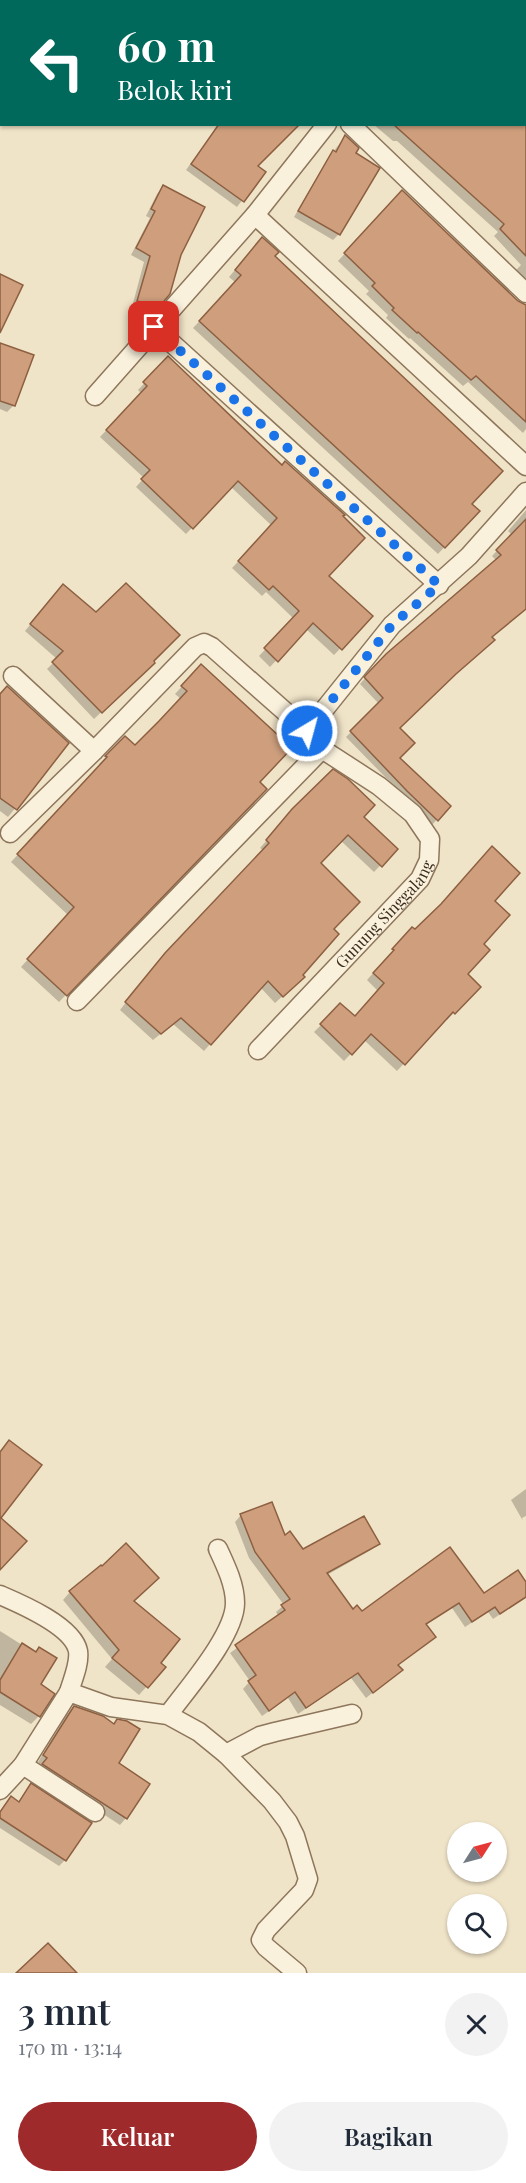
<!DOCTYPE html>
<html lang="id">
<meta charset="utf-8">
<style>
body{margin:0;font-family:"Playfair Display",serif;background:#f2f2f3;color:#1f2937;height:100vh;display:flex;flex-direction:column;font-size:22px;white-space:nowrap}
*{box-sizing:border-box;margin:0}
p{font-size:20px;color:#747a83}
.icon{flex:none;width:33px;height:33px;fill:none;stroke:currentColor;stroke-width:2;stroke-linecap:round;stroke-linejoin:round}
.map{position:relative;height:1973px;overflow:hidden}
.details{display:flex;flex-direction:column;background:#fff;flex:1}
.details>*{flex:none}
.banner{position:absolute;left:0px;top:0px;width:526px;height:126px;box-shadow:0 2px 4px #0004;background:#00695c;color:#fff;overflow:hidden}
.needle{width:39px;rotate:54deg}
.fabs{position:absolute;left:447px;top:1822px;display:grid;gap:12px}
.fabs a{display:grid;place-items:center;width:60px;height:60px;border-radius:50%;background:#fff;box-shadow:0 2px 4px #0004;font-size:30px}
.pin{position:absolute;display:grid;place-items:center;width:51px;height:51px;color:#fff;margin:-26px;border-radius:12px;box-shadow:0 3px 9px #0006}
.me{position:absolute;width:66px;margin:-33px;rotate:37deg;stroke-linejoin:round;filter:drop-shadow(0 0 4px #0008)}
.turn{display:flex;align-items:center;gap:21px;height:126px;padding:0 18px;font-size:27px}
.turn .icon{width:78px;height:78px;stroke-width:2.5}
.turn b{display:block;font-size:42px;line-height:51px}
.round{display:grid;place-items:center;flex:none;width:63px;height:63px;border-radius:32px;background:#f2f2f3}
.headline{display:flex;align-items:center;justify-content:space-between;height:102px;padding:0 18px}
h1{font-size:36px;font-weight:600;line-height:45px}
.button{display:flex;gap:12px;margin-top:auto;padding:12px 18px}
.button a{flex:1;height:69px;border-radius:36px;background:#9e2a2b;color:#fff;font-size:24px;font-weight:600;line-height:69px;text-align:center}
.button a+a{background:#f2f2f3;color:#1f2937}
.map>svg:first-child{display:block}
</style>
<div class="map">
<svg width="526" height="1973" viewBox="0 0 526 1973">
<rect width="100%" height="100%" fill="#f0e4c8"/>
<g fill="#0003">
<polygon points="210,0 328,0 329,2 211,2"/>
<polygon points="520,0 526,0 526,29 525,2 518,2"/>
<polygon points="525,110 526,110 526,281 516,270 521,265 494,236 498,232 397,141 393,141 373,124 525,124"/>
<polygon points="219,124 256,167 264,172 237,207 186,170"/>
<polygon points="345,137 339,234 333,240 294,217 328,158"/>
<polygon points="163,187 179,254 158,306 151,312 132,307 144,262 131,255 150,218 146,216 157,194"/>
<polygon points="395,199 517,302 526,307 526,429 523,433 468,382 463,386 410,338 409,339 386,318 388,315 366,294 369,291 338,261"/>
<polygon points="256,245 273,256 470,504 478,511 438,554 193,328 236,283 229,277"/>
<polygon points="0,344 14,405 7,412 0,409"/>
<polygon points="168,358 327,576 371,617 334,655 306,629 270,667 259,656 294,619 266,592 262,596 232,568 272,526 231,487 186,534 136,487 144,478 100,437 141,393 138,390"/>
<polygon points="526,510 526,608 490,637 398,728 398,758 449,806 432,825 346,737 379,704 360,684 380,661 497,561 492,556 512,535 508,531"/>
<polygon points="57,592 153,663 94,719 47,669 57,659 25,631"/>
<polygon points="201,666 258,782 265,789 59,1002 21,967 68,915 11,862 35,836 33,835 101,765 99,764 125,738 135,747 181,699 175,694"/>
<polygon points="0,696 67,744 8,817 0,811"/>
<polygon points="362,817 396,849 374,872 341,841 319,863 296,984 275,1003 260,987 204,1051 173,1024 153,1040 120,1010 143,980 264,851 260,848 286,818"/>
<polygon points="493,901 482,944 466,974 479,987 447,1020 445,1019 397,1071 364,1040 344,1061 314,1032 341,1005 354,1018 378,991 367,980 412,929 415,931"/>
<polygon points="526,1489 526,1516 522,1518 523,1521 511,1500"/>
<polygon points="241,1515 285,1537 302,1551 378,1544 371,1550 327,1575 352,1611 361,1614 483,1595 526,1585 526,1597 493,1619 488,1612 465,1627 452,1608 425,1625 434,1637 397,1666 401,1670 366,1698 351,1678 298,1714 288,1698 262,1716 243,1689 250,1681 230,1653 279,1617 276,1612 284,1605 249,1558 235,1522"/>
<polygon points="70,1592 132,1602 159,1663 164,1667 139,1695 105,1667 112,1659 63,1600"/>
<polygon points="0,1631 35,1653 39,1685 53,1694 39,1716 31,1724 0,1705"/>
<polygon points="74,1707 117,1763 126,1818 120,1825 37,1771 41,1765 38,1762 67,1714"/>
<polygon points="31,1785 65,1860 59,1866 0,1828 0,1811 5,1804 11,1798 18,1803"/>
</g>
<g fill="#cf9f7d" stroke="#8d5f41" stroke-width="1.5">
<polygon points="219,124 300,124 258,166 266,172 244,202 191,164"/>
<polygon points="393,124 526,124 526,256 500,229 504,224"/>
<polygon points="345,135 359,148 356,153 380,168 340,235 298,211 333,150 336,152"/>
<polygon points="163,185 205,207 181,255 170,294 159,307 137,301 150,256 136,248 155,211 151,209"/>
<polygon points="402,190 518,301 526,305 526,422 476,376 471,380 418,332 417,333 392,310 394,308 372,286 375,283 344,253"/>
<polygon points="262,237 279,252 275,256 503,471 472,504 480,511 445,548 199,321 241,275 235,270"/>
<polygon points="0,274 23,285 0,333"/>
<polygon points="0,343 34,355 15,406 0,401"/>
<polygon points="168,356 282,465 285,461 345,515 343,516 365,538 329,576 373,616 342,650 313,623 278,662 264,648 299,611 273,586 269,590 238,561 277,518 238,481 193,529 141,479 150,470 106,430 147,386 143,382"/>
<polygon points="526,519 526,609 492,637 495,640 456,674 400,728 415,743 400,758 451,806 438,821 407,791 350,731 383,698 364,677 386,654 501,555 496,550"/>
<polygon points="126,583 180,635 154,661 155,663 102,713 52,662 63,651 30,624 63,584 96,612"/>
<polygon points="201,664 292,748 260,782 267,789 67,996 27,959 74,907 17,854 107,757 105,756 125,736 135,745 159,721 187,691 181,686"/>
<polygon points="7,686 69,743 17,810 0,798 0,694"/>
<polygon points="333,769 348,779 375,805 364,817 398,849 382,867 348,835 321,863 360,902 334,929 339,934 303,975 305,977 283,997 268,981 211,1045 181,1018 161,1034 125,1002 165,953 269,843 266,840 292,809"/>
<polygon points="492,846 520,873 495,901 510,915 484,944 490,950 468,974 481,987 455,1014 453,1012 405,1065 371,1034 352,1055 320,1024 340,1003 355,1016 384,983 373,973 394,950 392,949 412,927 415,929 441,904"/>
<polygon points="9,1440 42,1465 1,1518 27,1541 0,1570 0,1452"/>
<polygon points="272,1502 285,1535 290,1531 303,1549 364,1516 380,1544 327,1573 353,1609 357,1605 362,1611 450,1547 484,1593 518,1570 526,1582 526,1597 500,1614 495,1607 472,1622 459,1603 426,1624 436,1637 398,1665 403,1670 373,1693 358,1673 306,1708 295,1692 269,1711 248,1681 256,1675 235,1645 285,1610 281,1605 290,1599 255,1552 240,1514"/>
<polygon points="126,1543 159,1578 134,1601 180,1639 161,1663 166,1667 148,1688 112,1658 119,1650 69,1591 101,1565 102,1566"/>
<polygon points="22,1643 36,1652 39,1647 57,1658 41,1684 55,1694 40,1717 0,1692 0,1680"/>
<polygon points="74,1706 103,1716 114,1724 117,1719 127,1721 140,1729 119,1763 150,1784 127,1819 42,1764 47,1758 43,1755"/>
<polygon points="31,1783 92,1823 66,1861 0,1818 0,1812 11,1796 19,1802"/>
<polygon points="48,1943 77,1973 16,1973"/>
</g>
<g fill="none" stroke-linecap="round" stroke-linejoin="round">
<g stroke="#8d765c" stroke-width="21">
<g id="minor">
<polyline points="342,0 343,2"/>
<polyline points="463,0 464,2"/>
<polyline points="435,2 437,0"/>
<polyline points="525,69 526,71"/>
<polyline points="350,124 526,293"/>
<polyline points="255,215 526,466"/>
<polyline points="154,327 439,585"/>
<polyline points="95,396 255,215 327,124"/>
<polyline points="13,676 94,751"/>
<polyline points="10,833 94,751 195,647 204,643 212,647 307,731"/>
<polyline points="77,1001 322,749"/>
<path id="s1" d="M258,1050L420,879L429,860L430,839L413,814L379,786L322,749L307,731L392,625L469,556L526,492"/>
<path d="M0,1595C21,1604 73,1626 78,1651C80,1664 72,1681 69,1692"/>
<path d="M168,1715C187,1689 235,1635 235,1603C235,1585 226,1566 218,1549"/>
<polyline points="226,1754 272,1801 288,1822 295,1836 308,1879 304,1890 266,1930 261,1940 266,1947 297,1973"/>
<polyline points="23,1765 95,1812"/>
<polyline points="0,1790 23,1765 69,1692 111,1707 168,1715 199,1732 226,1754 260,1736 275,1732 352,1714"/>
</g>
</g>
<use href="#minor" stroke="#faf1dc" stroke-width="18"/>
</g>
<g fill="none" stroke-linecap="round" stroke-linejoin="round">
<polyline stroke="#1a73e8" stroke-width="10" stroke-dasharray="0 18" points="154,327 439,585 392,625 307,731"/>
</g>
<g text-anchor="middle" stroke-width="6" stroke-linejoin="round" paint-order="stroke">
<g font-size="16" fill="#3d2e20" stroke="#f7eed8">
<text dy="6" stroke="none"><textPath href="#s1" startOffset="186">Gunung Singgalang</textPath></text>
</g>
</g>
</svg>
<div class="fabs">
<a><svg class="needle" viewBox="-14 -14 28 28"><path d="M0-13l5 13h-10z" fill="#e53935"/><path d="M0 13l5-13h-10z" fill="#747a83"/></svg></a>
<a><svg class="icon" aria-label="search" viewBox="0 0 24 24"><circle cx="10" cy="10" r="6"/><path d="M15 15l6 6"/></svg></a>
</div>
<div class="pin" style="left:154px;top:327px;background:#d93025"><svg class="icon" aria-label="arrive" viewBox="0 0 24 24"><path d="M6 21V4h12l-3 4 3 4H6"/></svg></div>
<svg class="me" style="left:307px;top:731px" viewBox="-20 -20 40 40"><circle r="17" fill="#1a73e8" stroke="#fff" stroke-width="3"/><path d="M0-11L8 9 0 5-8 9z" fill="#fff"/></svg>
<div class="banner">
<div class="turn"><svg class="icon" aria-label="left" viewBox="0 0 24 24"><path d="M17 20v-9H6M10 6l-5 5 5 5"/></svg><div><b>60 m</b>Belok kiri</div></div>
</div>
</div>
<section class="details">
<div class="headline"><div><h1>3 mnt</h1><p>170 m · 13:14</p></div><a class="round"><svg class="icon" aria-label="close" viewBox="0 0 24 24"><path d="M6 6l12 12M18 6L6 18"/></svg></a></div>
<div class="button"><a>Keluar</a><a>Bagikan</a></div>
</section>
